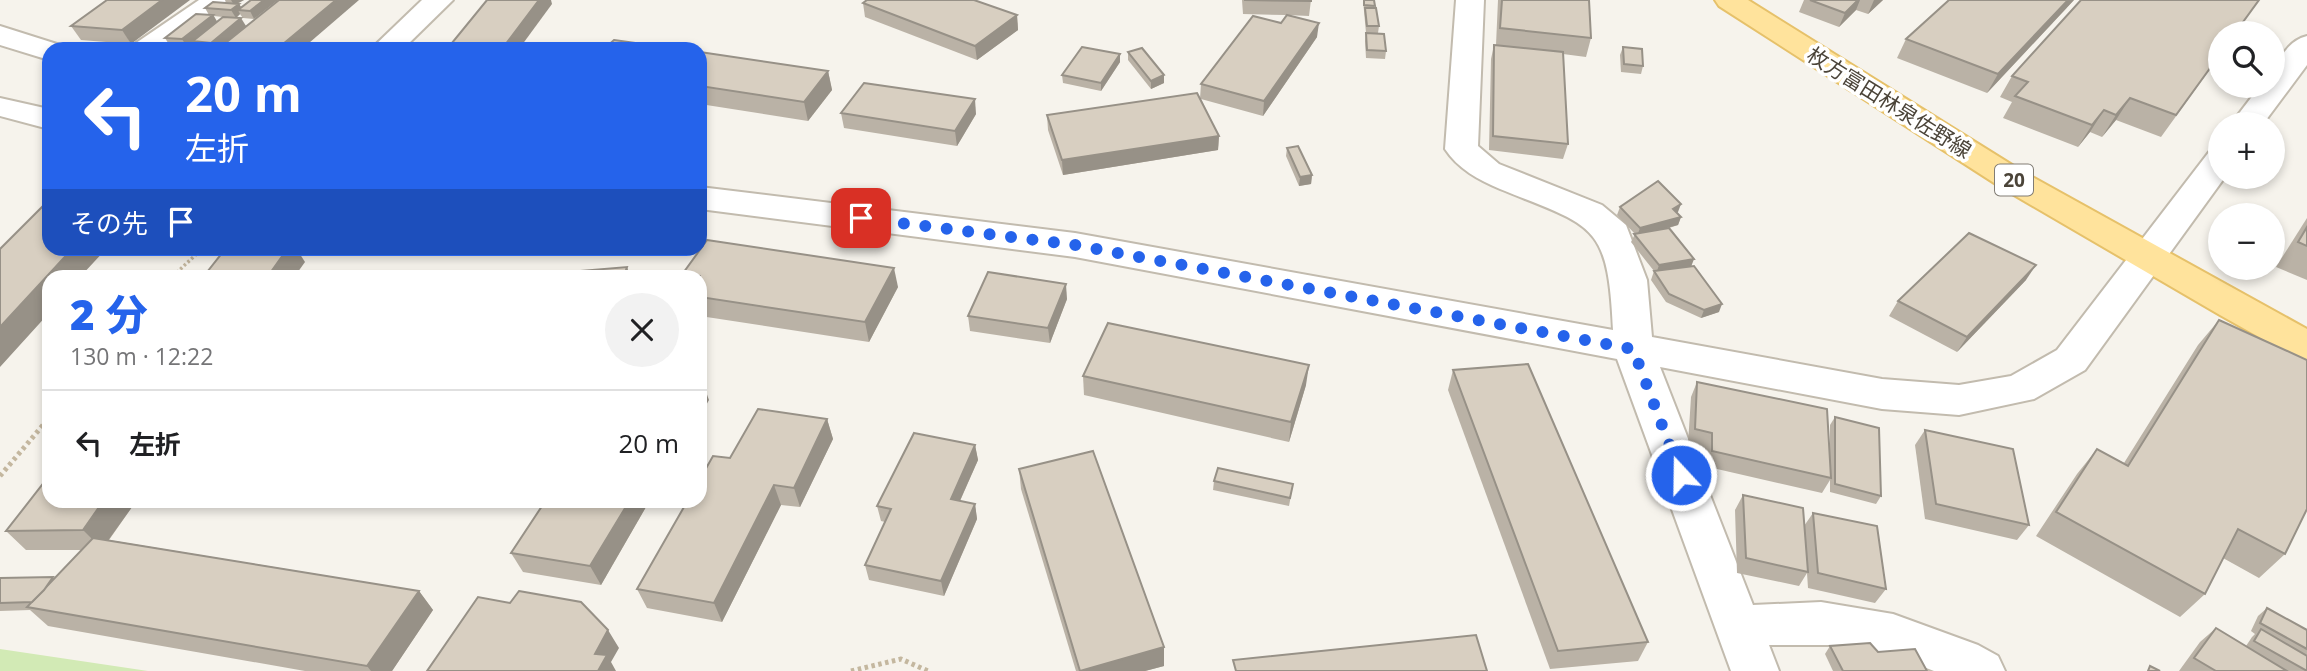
<!DOCTYPE html>
<html lang="ja">
<meta charset="utf-8">
<style>
body{margin:0;font-family:"Open Sans","Noto Sans JP",sans-serif;background:#f2f2f2;color:#202124;height:100vh;display:flex;flex-direction:column;font-size:26px;white-space:nowrap}
*{box-sizing:border-box;margin:0}
p{font-size:23px;color:#757577}
.icon{flex:none;width:38px;height:38px;fill:none;stroke:currentColor;stroke-width:2;stroke-linecap:round;stroke-linejoin:round}
.map{position:relative;flex:1;overflow:hidden}
.side{position:absolute;left:42px;top:270px;width:665px;height:238px;display:flex;flex-direction:column;background:#fff;border-radius:21px;box-shadow:0 4px 10px #0003}
.side>*{flex:none}
.banner{position:absolute;left:42px;top:42px;width:665px;height:214px;border-radius:21px;box-shadow:0 4px 10px #0003;background:#2563eb;color:#fff;overflow:hidden}
.controls{position:absolute;left:2208px;top:21px;display:grid;gap:14px}
.controls a{display:grid;place-items:center;width:77px;height:77px;border-radius:50%;background:#fff;box-shadow:0 4px 10px #0003;font-size:35px}
.pin{position:absolute;display:grid;place-items:center;width:60px;height:60px;color:#fff;margin:-30px;border-radius:14px;box-shadow:0 4px 10px #0006}
.me{position:absolute;width:77px;margin:-38px;rotate:339deg;stroke-linejoin:round;filter:drop-shadow(0 0 5px #0008)}
.turn{display:flex;align-items:center;gap:24px;height:147px;padding:0 28px;font-size:32px}
.turn .icon{width:91px;height:91px;stroke-width:2.5}
.turn b{display:block;font-size:49px;line-height:60px}
.then{display:flex;align-items:center;height:66px;padding:0 28px;background:#0003;gap:14px;font-size:26px}
.round{display:grid;place-items:center;flex:none;width:74px;height:74px;border-radius:37px;background:#f2f2f2}
.headline{display:flex;align-items:center;justify-content:space-between;height:119px;padding:0 28px}
h1{font-size:42px;font-weight:800;line-height:52px;color:#2563eb}
ul{padding:0;list-style:none}
li{display:flex;align-items:center;gap:21px;height:105px;padding:0 28px;border-top:2px solid #e0e0e0}
li div{flex:1}
li b{display:block;font-size:26px}
li em{font-style:normal}
.map>svg:first-child{display:block}
</style>
<div class="map">
<svg width="2307" height="671" viewBox="0 0 2307 671">
<rect width="100%" height="100%" fill="#f6f3ec"/>
<polygon fill="#d2eab5" points="0,649 148,671 0,671"/>
<g fill="none" stroke-linecap="round" stroke-linejoin="round">
<g stroke="#c2bbae" stroke-width="4">
<g id="minor">
<polygon points="199,0 232,0 167,49 132,49 136,43"/>
<polygon points="422,0 453,0 403,49 371,49"/>
<path d="M1456,0H1484L1478,146L1499,164L1602,205L1626,225L1647,280L1652,337L1882,379L1959,385L2011,376L2057,350L2209,152L2221,149V177H2225L2085,370L2034,399L1959,415L1882,409L1660,367L1753,605L1821,602L1893,614L1978,645L1998,656L2005,671H1934L1893,655L1844,645H1769L1779,671H1731L1617,359L1075,257L700,209V187L1075,233L1613,330C1608,222 1594,227 1500,189C1479,180 1458,169 1445,149Z"/>
<polygon points="0,26 60,45 63,49 49,49 49,60 0,45"/>
<path d="M2307,36V65L2263,124H2231L2260,86H2273C2273,66 2286,41 2307,36Z"/>
<polygon points="0,98 49,109 49,129 0,116"/>
</g>
</g>
<g stroke="#e6c16a" stroke-width="4">
<polygon id="major" points="1715,0 1748,0 2025,173 2307,329 2307,360 2293,356 2220,315 2002,188 1719,6"/>
</g>
<polyline stroke="#c4b79f" stroke-width="3.5" stroke-dasharray="2.5 2.5" stroke-linecap="butt" points="173,276 203,248"/>
<g stroke="#c4b79f" stroke-width="5" stroke-dasharray="3.5 3.5" stroke-linecap="butt">
<polyline points="0,476 49,418"/>
<polyline points="851,671 901,659 928,671"/>
</g>
<use href="#minor" fill="#fff" fill-rule="evenodd"/>
<use href="#major" fill="#ffe39c" fill-rule="evenodd"/>
</g>
<g fill="#bab2a6" fill-rule="evenodd">
<polygon points="107,0 131,44 81,40 71,26"/>
<path d="M225,0H244L237,4H239L241,7L251,0L254,19L243,18L240,14L236,18L246,26L218,49H198L193,42L187,47L170,46L165,38L209,15L205,8L226,3ZM214,16L223,17L217,22Z"/>
<polygon points="1242,0 1311,0 1309,16 1287,15 1317,37 1263,116 1201,99 1219,136 1218,150 1063,175 1048,130 1047,115 1200,99 1201,84 1281,23 1286,15 1243,14"/>
<polygon points="1363,0 1374,0 1374,8 1379,26 1378,33 1386,51 1385,59 1366,58 1365,41 1366,33"/>
<polygon points="1498,0 1589,0 1591,38 1586,57 1563,54 1568,144 1563,159 1489,150 1491,59 1494,45 1496,45"/>
<polygon points="1804,0 1883,0 1868,14 1856,10 1839,27 1799,12"/>
<polygon points="2074,0 1987,93 1897,58 1906,39"/>
<polygon points="863,3 1017,15 1018,30 977,60 865,17"/>
<polygon points="1623,47 1643,66 1641,74 1621,72 1620,55"/>
<polygon points="700,52 828,71 832,90 808,121 700,104"/>
<polygon points="1128,52 1164,83 1151,89 1128,60"/>
<polygon points="1120,54 1120,62 1101,91 1063,83 1062,75"/>
<polygon points="2221,54 2161,137 2116,120 2102,137 2090,132 2078,147 2003,118 2012,102 2000,97 2012,76"/>
<polygon points="841,113 976,114 957,146 844,128"/>
<polygon points="1287,148 1312,175 1311,184 1299,186 1286,156"/>
<polygon points="1620,207 1678,212 1677,212 1681,217 1678,225 1669,228 1719,312 1701,318 1666,302 1651,280 1654,271 1631,242 1635,234 1617,215"/>
<polygon points="2307,218 2307,280 2276,267"/>
<polygon points="700,276 898,287 869,342 700,316"/>
<polygon points="2026,280 1957,352 1889,316 1898,301"/>
<polygon points="1067,299 1050,343 970,331 968,316"/>
<polygon points="2219,320 2285,554 2259,578 2223,558 2205,594 2180,617 2036,536 2077,474 2097,449 2124,463 2198,345"/>
<polygon points="1453,370 1648,642 1638,661 1550,669 1448,390"/>
<polygon points="1083,376 1306,385 1289,442 1084,395"/>
<polygon points="1697,382 1830,468 1830,425 1835,417 1881,496 1876,504 1830,492 1830,480 1822,493 1704,466 1705,448 1688,444 1691,397"/>
<polygon points="827,419 833,439 800,507 781,505 722,622 647,608 637,589 730,458"/>
<polygon points="1925,430 2029,525 2017,540 1925,519 1915,445"/>
<polygon points="975,445 978,460 960,501 975,504 977,519 944,596 869,580 865,565 885,522 881,521 877,506"/>
<polygon points="1019,469 1164,647 1164,666 1145,671 1076,671 1021,489"/>
<polygon points="1214,481 1293,484 1289,506 1213,490"/>
<polygon points="1743,495 1804,526 1813,513 1886,589 1875,603 1808,588 1807,573 1799,586 1737,573 1735,510"/>
<polygon points="49,500 137,500 109,540 419,591 433,610 392,671 305,671 48,626 30,610 0,611 0,578 55,578 82,550 26,550 6,531"/>
<polygon points="546,500 650,500 601,585 523,572 511,553"/>
<polygon points="2267,608 2307,630 2307,671 2179,671 2200,642 2216,628 2246,646 2252,637 2255,634 2251,631 2258,616"/>
<polygon points="1830,646 1878,652 1927,671 1833,671 1825,654"/>
</g>
<g fill="#979187">
<polygon points="162,0 190,0 131,44 122,30"/>
<polygon points="231,0 244,0 234,5"/>
<polygon points="264,0 278,0 254,19 250,11"/>
<polygon points="336,0 359,0 302,49 277,49"/>
<polygon points="539,0 551,0 552,4 519,49 502,49"/>
<polygon points="1858,0 1860,0 1856,10 1839,27 1845,13"/>
<polygon points="1874,0 1883,0 1868,14"/>
<polygon points="2068,0 2074,0 1987,93 1998,74"/>
<polygon points="239,4 243,10 238,10 240,14 236,18 231,10"/>
<polygon points="213,15 218,23 187,47 182,39"/>
<polygon points="1017,15 1018,30 977,60 975,46"/>
<polygon points="241,18 246,26 218,49 214,49 211,43"/>
<polygon points="1319,23 1317,37 1263,116 1264,101"/>
<polygon points="1120,54 1120,62 1101,91 1101,83"/>
<polygon points="828,71 832,90 808,121 804,102"/>
<polygon points="1164,75 1164,83 1151,89 1151,81"/>
<polygon points="2130,98 2116,120 2102,137 2116,115"/>
<polygon points="975,99 976,114 957,146 955,131"/>
<polygon points="2104,110 2090,132 2078,147 2092,125"/>
<polygon points="1219,136 1218,150 1063,175 1062,160"/>
<polygon points="1312,175 1311,184 1299,186 1300,177"/>
<polygon points="1681,204 1678,212 1670,217 1673,209"/>
<polygon points="1681,217 1678,225 1637,236 1640,228"/>
<polygon points="73,248 107,248 81,276 49,276 49,313 0,367 0,327"/>
<polygon points="288,248 296,248 305,262 295,276 268,276"/>
<polygon points="1694,259 1691,267 1656,274 1659,265"/>
<polygon points="2036,265 2026,280 1957,352 1967,337"/>
<polygon points="627,267 630,276 624,276"/>
<polygon points="894,268 898,287 869,342 865,322"/>
<polygon points="1066,284 1067,299 1050,343 1048,328"/>
<polygon points="1722,304 1719,312 1701,318 1704,310"/>
<polygon points="1309,365 1306,385 1289,442 1291,422"/>
<polygon points="702,381 709,400 700,416 700,383"/>
<polygon points="827,419 833,439 800,507 794,488"/>
<polygon points="975,445 978,460 954,514 951,499"/>
<polygon points="774,485 781,505 722,622 714,603"/>
<polygon points="104,500 137,500 102,549 83,530"/>
<polygon points="630,500 650,500 601,585 590,566"/>
<polygon points="975,504 977,519 944,596 941,581"/>
<polygon points="419,591 433,610 392,671 371,671 367,666"/>
<polygon points="608,630 619,648 611,662 616,671 598,671 595,654"/>
<polygon points="1164,647 1164,666 1145,671 1080,671"/>
</g>
<g fill="#d8cfc1" stroke="#979187" stroke-width="2">
<polygon points="107,0 162,0 122,30 71,26"/>
<polygon points="251,0 264,0 250,11 238,10"/>
<polygon points="279,0 336,0 277,49 218,49"/>
<polygon points="487,0 539,0 502,49 447,49"/>
<polygon points="867,0 974,0 1017,15 975,46 863,3"/>
<polygon points="1244,0 1311,0 1311,1"/>
<polygon points="1364,0 1374,0 1375,6 1364,5"/>
<polygon points="1502,0 1589,0 1591,38 1500,28"/>
<polygon points="1810,0 1858,0 1845,13"/>
<polygon points="1949,0 2068,0 1998,74 1906,39"/>
<polygon points="2081,0 2259,0 2235,33 2221,33 2221,53 2176,115 2130,98 2116,115 2104,110 2092,125 2015,96 2028,82 2012,76"/>
<polygon points="213,2 239,4 231,10 205,8"/>
<polygon points="1365,8 1376,8 1379,26 1367,26"/>
<polygon points="196,14 213,15 182,39 165,38"/>
<polygon points="1287,15 1319,23 1264,101 1201,84 1253,16 1281,23"/>
<polygon points="223,17 241,18 211,43 193,41"/>
<polygon points="1366,33 1384,34 1386,51 1367,50"/>
<polygon points="614,40 678,49 604,49"/>
<polygon points="1494,45 1563,52 1568,144 1493,136"/>
<polygon points="1082,47 1120,54 1101,83 1062,75"/>
<polygon points="1623,47 1642,49 1643,66 1624,64"/>
<polygon points="1142,48 1164,75 1151,81 1128,52"/>
<polygon points="700,52 828,71 804,102 700,86"/>
<polygon points="864,83 975,99 955,131 841,113"/>
<polygon points="1197,93 1219,136 1062,160 1047,115"/>
<polygon points="1298,146 1312,175 1300,177 1287,148"/>
<polygon points="1658,181 1681,204 1673,209 1681,217 1640,228 1620,207"/>
<polygon points="49,200 49,248 73,248 0,327 0,249"/>
<polygon points="2307,227 2307,246 2298,242"/>
<polygon points="1669,228 1694,259 1659,265 1634,234"/>
<polygon points="1969,233 2036,265 1967,337 1898,301"/>
<polygon points="707,240 894,268 865,322 700,297 700,276 681,276"/>
<polygon points="226,248 288,248 268,276 204,276"/>
<polygon points="1694,266 1722,304 1704,310 1669,294 1654,271"/>
<polygon points="627,267 624,276 520,276"/>
<polygon points="988,272 1066,284 1048,328 968,316"/>
<polygon points="2219,320 2307,360 2307,509 2285,554 2238,529 2205,594 2056,512 2097,449 2128,466"/>
<polygon points="1108,323 1309,365 1291,422 1083,376"/>
<polygon points="1528,364 1648,642 1558,651 1453,370"/>
<polygon points="1697,382 1827,409 1831,478 1712,451 1712,433 1695,429"/>
<polygon points="758,409 827,419 794,488 774,485 714,603 637,589 688,500 700,500 700,479 713,456 730,458"/>
<polygon points="1835,417 1879,428 1881,496 1835,484"/>
<polygon points="1925,430 2013,449 2029,525 1936,504"/>
<polygon points="914,433 975,445 951,499 975,504 941,581 865,565 891,509 877,506"/>
<polygon points="1093,451 1164,647 1080,671 1019,469"/>
<polygon points="1218,468 1293,484 1290,498 1214,481"/>
<polygon points="49,476 49,500 104,500 83,530 6,531"/>
<polygon points="1743,495 1803,508 1808,572 1746,558"/>
<polygon points="546,500 630,500 590,566 511,553"/>
<polygon points="1813,513 1877,526 1886,589 1818,573"/>
<polygon points="93,538 419,591 367,666 27,607"/>
<polygon points="53,577 44,590 32,602 0,603 0,578"/>
<polygon points="519,591 581,602 608,630 595,654 607,655 598,671 427,671 478,597 510,603"/>
<polygon points="2267,608 2307,630 2307,649 2260,623"/>
<polygon points="2216,628 2287,671 2216,671 2194,658"/>
<polygon points="2261,629 2307,656 2307,671 2254,641"/>
<polygon points="1476,635 1487,671 1236,671 1233,660"/>
<polygon points="1870,643 1878,652 1915,649 1927,671 1843,671 1830,646"/>
<polygon points="2150,666 2160,671 2148,671"/>
</g>
<g fill="none" stroke-linecap="round" stroke-linejoin="round">
<polyline stroke="#2563eb" stroke-width="12" stroke-dasharray="0 21.6" points="861,218 1075,245 1633,349 1681,475"/>
</g>
<g text-anchor="middle" stroke-width="7" stroke-linejoin="round" paint-order="stroke">
<rect fill="#fff" stroke="#817c74" stroke-width="2" x="1995" y="164.5" width="38" height="31" rx="5"/>
<g font-size="19" font-weight="bold" fill="#4b4439">
<text x="2014" y="187">20</text>
</g>
<g font-size="21" fill="#4b4439" stroke="#fff">
<text transform="translate(1889 103) rotate(32)" y="7">枚方富田林泉佐野線</text>
</g>
</g>
</svg>
<div class="controls">
<a><svg class="icon" aria-label="search" viewBox="0 0 24 24"><circle cx="10" cy="10" r="6"/><path d="M15 15l6 6"/></svg></a>
<a>+</a>
<a>−</a>
</div>
<div class="pin" style="left:861px;top:218px;background:#d93025"><svg class="icon" aria-label="arrive" viewBox="0 0 24 24"><path d="M6 21V4h12l-3 4 3 4H6"/></svg></div>
<svg class="me" style="left:1681px;top:475px" viewBox="-20 -20 40 40"><circle r="17" fill="#2563eb" stroke="#fff" stroke-width="3"/><path d="M0-11L8 9 0 5-8 9z" fill="#fff"/></svg>
<div class="banner">
<div class="turn"><svg class="icon" aria-label="left" viewBox="0 0 24 24"><path d="M17 20v-9H6M10 6l-5 5 5 5"/></svg><div><b>20 m</b>左折</div></div>
<div class="then">その先<svg class="icon" aria-label="arrive" viewBox="0 0 24 24"><path d="M6 21V4h12l-3 4 3 4H6"/></svg></div>
</div>
<section class="side">
<div class="headline"><div><h1>2 分</h1><p>130 m · 12:22</p></div><a class="round"><svg class="icon" aria-label="close" viewBox="0 0 24 24"><path d="M6 6l12 12M18 6L6 18"/></svg></a></div>
<ul>
<li><svg class="icon" aria-label="left" viewBox="0 0 24 24"><path d="M17 20v-9H6M10 6l-5 5 5 5"/></svg><div><b>左折</b></div><em>20 m</em></li>
</ul>
</section>
</div>
